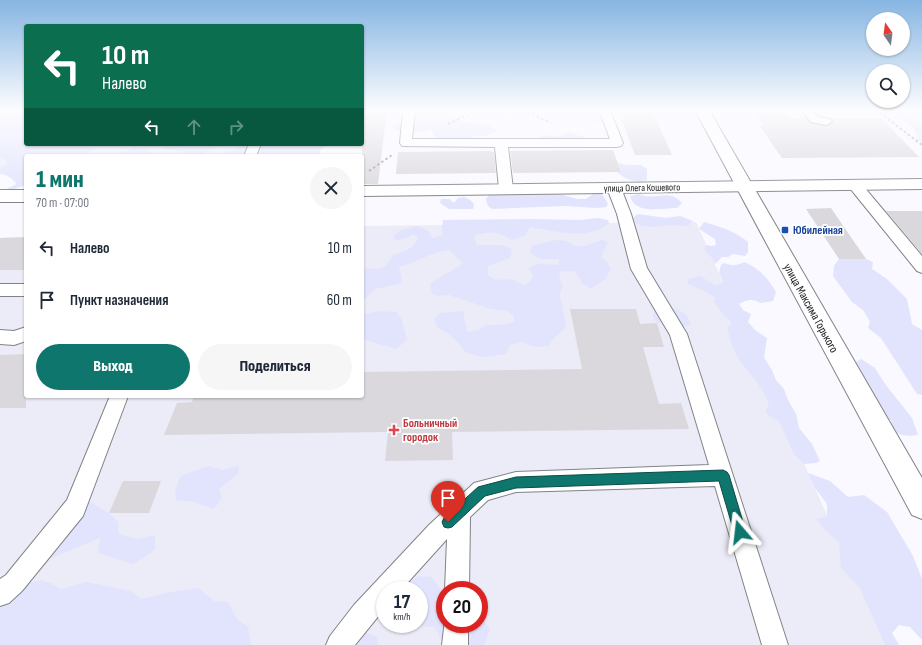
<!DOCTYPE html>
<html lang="ru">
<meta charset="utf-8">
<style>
body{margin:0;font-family:"Sofia Sans Condensed",sans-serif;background:#f6f6f7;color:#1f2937;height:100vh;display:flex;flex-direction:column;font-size:15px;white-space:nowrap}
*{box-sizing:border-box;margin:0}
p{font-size:13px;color:#747a83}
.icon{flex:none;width:22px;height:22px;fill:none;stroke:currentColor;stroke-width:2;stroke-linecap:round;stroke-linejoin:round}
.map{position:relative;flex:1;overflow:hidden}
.panel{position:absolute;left:24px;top:154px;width:340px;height:244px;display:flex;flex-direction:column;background:#fff;border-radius:4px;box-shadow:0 1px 3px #0004}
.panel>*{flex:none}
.guide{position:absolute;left:24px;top:24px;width:340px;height:122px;border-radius:4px;box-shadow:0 1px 3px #0004;background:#0b6e4f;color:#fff;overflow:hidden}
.needle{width:26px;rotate:346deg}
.controls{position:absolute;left:866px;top:12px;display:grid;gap:8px}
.controls a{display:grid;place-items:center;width:44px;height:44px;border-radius:50%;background:#fff;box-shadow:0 1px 3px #0004;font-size:20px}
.speed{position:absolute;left:376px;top:581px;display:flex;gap:8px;font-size:20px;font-weight:700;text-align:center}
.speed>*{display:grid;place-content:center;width:52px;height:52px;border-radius:50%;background:#fff;box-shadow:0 1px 3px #0004;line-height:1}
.speed small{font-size:10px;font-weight:400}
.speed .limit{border:6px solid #d22;background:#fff;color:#111}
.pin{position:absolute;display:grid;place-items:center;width:34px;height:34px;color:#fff;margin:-41px -17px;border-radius:50% 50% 50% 0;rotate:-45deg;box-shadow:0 0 4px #0007}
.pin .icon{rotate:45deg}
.me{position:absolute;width:44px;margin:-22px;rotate:343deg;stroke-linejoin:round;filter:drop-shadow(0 0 3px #0008)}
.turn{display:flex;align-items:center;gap:14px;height:84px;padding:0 12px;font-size:18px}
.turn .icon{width:52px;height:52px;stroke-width:2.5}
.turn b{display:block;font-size:28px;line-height:34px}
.lanes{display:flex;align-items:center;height:38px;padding:0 12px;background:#0003;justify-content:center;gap:20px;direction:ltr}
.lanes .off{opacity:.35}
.round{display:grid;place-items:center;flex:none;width:42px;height:42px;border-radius:21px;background:#f6f6f7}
.summary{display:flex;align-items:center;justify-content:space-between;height:68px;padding:0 12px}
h1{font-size:24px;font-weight:800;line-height:30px;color:#0f766e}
.cta{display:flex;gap:8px;margin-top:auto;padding:8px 12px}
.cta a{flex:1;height:46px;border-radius:24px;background:#0f766e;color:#fff;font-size:16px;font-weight:800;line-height:46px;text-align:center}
.cta a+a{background:#f6f6f7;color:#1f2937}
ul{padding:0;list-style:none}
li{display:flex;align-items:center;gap:12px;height:52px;padding:0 12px}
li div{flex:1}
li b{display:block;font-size:15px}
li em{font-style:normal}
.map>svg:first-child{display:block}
</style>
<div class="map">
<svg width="922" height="645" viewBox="0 0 922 645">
<rect width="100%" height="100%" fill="#f9f9ff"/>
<g fill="#ebecf8" fill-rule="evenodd">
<polygon points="0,110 26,110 26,144 318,144 314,156 26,156 0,172"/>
<path d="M696,222L885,645H0V238L26,237V396H362V226ZM385,590H419V624H385ZM445,590H479V624H445Z"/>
</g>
<g fill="#e1e4fc">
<path d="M416,110C433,110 450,107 460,122C470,122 493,123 497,132L483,136L478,135L470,138L452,141L439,140L435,137L431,129C420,133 400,135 391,126L405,122Z"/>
<polygon points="570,110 589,110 594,113 602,114 606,125 574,115"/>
<polygon points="907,114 914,118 922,126 922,143 916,138 918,136 914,132 915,130 901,118 902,115"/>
<path d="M26,116V144H87L92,146L93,150L83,156H26V185L9,191L6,189L15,185L16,183C11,178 7,174 0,174V168L6,165L7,161L0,157V118L8,120Z"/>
<path d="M568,132L587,138L589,141H572L566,139L564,145C555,148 541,149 539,137L552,135L558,137Z"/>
<polygon points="158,144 222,144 200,156 182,156 183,152 167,149"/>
<polygon points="237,144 330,144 326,145 320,151 319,156 215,156 233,150"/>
<polygon points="135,147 145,148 156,156 115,156"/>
<path d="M618,163L627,165H641L647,169V180C635,183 626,180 617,172L621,171Z"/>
<polygon points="539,192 560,194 577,199 586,199 593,194 602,194 608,204 606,207 598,208 564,206 492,209 488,206 486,199 490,194 497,193 506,195"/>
<path d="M639,194C654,202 668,187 682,203L677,208C661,208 635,215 630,196Z"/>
<polygon points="464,197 470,200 474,204 473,209 449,209 440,203 441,199 449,199 454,203 458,198"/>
<polygon points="638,214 666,218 680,216 693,221 688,226 671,225 655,227 642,226 635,223 633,218"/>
<path d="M598,218L608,220L609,223C589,241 554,231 530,227L525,235L512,240C497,232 491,230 474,236L477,245H501L512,249L510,258L488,266V275L495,280L512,279L523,285L530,282L533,275L529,268L537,264L559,265V259H540L531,253V246L555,240L566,241L575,246H585L602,240L608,242L601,257L607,262L611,269L606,278L591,289L582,283L575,271H561L559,278L563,286L559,296L562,303L566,327L553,339L549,346L535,347L522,342L510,345L506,354L482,357L465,352C458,340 450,334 438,328L434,319L440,313L463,311L467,332L479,330L485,325H499L515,322L513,315L508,311L491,309L449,295L437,296L432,293L430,284C440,275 453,272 463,263L449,250C428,253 418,262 399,267L401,275L402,283L375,289L362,302V268C379,270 384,271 393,255C404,251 414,250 418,237L413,234L406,238L395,241L393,236L401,230L417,226L427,230L433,238L443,235L442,230L443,220L533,219L580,220Z"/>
<path d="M704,222C721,227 735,231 748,242V252L745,256L733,254L728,257H722L715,264L712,258L704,250L706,245L712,246L716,245L715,239L699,229Z"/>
<polygon points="839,259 866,259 873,262 872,269 887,279 907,299 912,324 922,330 922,395 917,394 881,338 868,328 870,322 863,310 852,302 833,276 834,266"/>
<path d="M744,262C758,267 769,279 776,292L773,301L760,303C752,298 747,300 739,304L743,310L751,314L748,322L755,330L767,338L764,358L772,370L776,380L784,389L788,400L796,414L799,428L812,444L820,461L816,463L804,464L794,454L779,421L769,416L765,411L769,406C761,379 743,371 733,348C730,342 729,334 727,327L731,326L730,320L725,317L714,302L715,298L710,294L688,284V279L700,276L715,285L721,284L723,281L719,273L721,265L724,263C731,266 737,266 744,262Z"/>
<path d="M669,308C681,310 687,312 691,325L682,327L671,323H657L653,317L654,312Z"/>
<polygon points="362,311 364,314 380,311 396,312 402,320 407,340 396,349 362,339"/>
<path d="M861,359L875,368L885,384L912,418L918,435C906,437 898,435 888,428L892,421L878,413L852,365Z"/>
<polygon points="208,466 223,470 239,466 238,474 219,489 222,498 214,509 193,502 176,500 175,490 181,476"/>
<polygon points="808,473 830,481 848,497 864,495 887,512 913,556 922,579 922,640 910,627 899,625 892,633 899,645 885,645 859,587 841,568 839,542 824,529 817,519 827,516 827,504 815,488"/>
<polygon points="80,496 109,513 118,522 119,534 138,539 155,535 155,550 133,564 98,553 100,538 54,557 30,564 43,525 55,514 63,502"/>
<polygon points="419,576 431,577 445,594 445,624 479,624 479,619 482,619 490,629 484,645 449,645 441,640 435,627 416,626 414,624 419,624 419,590 402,590 402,586"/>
<polygon points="41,580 50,583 61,589 87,582 130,591 141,599 165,593 198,588 214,601 228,602 237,619 248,627 251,645 0,645 0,594 23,585"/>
<polygon points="365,632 377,637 378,645 345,645"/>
</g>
<g fill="#dbd8dd">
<polygon points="362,110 387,110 378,184 362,184"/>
<polygon points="618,110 652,110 672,155 635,155"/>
<polygon points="753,110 783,110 791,118 806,118 811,123 826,126 833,122 831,118 881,118 919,157 782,158 759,125 764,125"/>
<polygon points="613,150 621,172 513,173 510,151"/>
<polygon points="490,151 494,152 496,173 396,174 398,152"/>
<polygon points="831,208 866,259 839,259 806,209"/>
<polygon points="886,211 922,211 922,254"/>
<polygon points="26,237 26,270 0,270 0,238"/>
<polygon points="570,309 636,309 640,324 657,323 664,347 643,347 659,404 681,403 689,429 452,432 453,460 385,461 388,432 164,435 177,403 192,402 194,396 362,396 362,372 582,369"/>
<polygon points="26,354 26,408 0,408 0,355"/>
<polygon points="123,481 161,481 149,513 109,513"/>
</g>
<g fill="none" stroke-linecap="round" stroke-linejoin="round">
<g stroke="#828387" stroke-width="2">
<g id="service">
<polygon points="403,110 415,110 412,139 610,139 599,110 610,110 623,143 621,146 617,147 508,147 513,189 511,192 506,193 501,192 499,189 495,147 402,146 400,143"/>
<polygon points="801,110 812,110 818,117 830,119 832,121 830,123 826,125 811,122"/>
<polygon points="249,144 261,144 256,156 244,156"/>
<polygon points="854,180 859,181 922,256 922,273 917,271 849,187 847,184 849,181"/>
<polygon points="614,184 619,185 621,188 631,214 647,268 687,334 788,645 762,645 715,486 516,492 488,500 470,517 469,590 445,590 447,539 401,590 385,590 385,608 355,645 326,645 330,636 354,605 429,525 474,483 516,472 709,465 670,335 631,269 617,214 607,188 609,185"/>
<rect x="0" y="284" width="26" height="12"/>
<polygon points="26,327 26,341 14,345 0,344 0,330 14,331"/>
<polygon points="110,396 128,396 83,516 22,591 9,603 0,606 0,579 6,575 67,500"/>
<polygon points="445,620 445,624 468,624 468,645 442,645"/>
</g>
</g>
<g stroke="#828387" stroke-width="2">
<g id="tertiary">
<polygon points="922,179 922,189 362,196 362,186"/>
<rect x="0" y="190" width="26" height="12"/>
</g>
</g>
<g stroke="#828387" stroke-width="2">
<polygon id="secondary" points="695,110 709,110 922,478 922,519 912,515"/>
</g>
<g stroke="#9c9ca0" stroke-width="2" stroke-dasharray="2.5 2.5" stroke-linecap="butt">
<polyline points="523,110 551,123"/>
<polyline points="876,110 922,145"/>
<polyline points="448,124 478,110"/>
<polyline points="369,171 392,155"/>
</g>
<use href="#service" fill="#fff" fill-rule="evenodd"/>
<use href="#tertiary" fill="#fff" fill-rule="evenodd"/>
<use href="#secondary" fill="#fff" fill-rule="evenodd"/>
</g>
<linearGradient id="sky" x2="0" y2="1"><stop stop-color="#86b5e2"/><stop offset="0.55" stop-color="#fcfcff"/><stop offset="1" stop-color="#fcfcff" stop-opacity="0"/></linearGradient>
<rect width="922" height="200" fill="url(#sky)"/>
<polygon fill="#0f766e" stroke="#0a4d48" points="723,470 727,472 729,475 746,532 744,536 740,538 736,536 734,532 719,481 516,488 485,496 452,527 448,528 444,527 442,522 444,518 478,487 516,477"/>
<rect fill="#1a4fb4" stroke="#fff" stroke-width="1.5" x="781" y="226" width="8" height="8" rx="2"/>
<path fill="#e0444e" stroke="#fff" stroke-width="1.5" d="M392 424h4v4h4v4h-4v4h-4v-4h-4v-4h4z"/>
<g text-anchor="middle" stroke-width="3.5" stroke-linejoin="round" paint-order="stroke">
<g font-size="10" fill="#19191b" stroke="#fff">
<text transform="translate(642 187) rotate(-1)" y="4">улица Олега Кошевого</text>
</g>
<g font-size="12" font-weight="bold" fill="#164399" stroke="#fff" text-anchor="start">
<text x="793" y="234">Юбилейная</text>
</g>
<g font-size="12" fill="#19191b" stroke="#fff">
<text transform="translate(811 308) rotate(61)" y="4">улица Максима Горького</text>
</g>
<g font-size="12" font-weight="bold" fill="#be3a42" stroke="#fff" text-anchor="start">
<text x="403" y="427">Больничный<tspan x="403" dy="14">городок</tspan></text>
</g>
</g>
</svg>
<div class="controls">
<a><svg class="needle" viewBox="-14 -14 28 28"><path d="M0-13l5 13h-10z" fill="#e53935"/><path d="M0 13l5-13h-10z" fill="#747a83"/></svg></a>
<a><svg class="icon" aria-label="search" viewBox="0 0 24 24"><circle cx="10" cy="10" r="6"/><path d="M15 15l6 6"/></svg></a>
</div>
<div class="speed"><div>17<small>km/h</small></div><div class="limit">20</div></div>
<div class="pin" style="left:448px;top:522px;background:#d93025"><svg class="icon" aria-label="arrive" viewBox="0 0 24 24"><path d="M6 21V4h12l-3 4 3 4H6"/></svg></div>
<svg class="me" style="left:740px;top:532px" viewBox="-20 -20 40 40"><path d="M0-17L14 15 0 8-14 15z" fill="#0f766e" stroke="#fff" stroke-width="4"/></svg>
<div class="guide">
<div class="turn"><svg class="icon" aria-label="left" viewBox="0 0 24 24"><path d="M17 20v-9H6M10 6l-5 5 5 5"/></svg><div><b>10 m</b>Налево</div></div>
<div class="lanes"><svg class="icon" aria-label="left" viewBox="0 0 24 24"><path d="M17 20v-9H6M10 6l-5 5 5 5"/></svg><svg class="icon off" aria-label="ahead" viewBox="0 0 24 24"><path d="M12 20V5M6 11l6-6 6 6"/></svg><svg class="icon off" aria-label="right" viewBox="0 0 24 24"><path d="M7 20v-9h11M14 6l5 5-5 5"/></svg></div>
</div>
<section class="panel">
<div class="summary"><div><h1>1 мин</h1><p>70 m · 07:00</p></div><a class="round"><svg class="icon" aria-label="close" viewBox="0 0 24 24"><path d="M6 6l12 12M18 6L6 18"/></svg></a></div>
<ul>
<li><svg class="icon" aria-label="left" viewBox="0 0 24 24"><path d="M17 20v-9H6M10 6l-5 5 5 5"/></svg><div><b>Налево</b></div><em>10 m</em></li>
<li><svg class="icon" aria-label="arrive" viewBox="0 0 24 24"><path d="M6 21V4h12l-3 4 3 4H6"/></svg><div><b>Пункт назначения</b></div><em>60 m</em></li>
</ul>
<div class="cta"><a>Выход</a><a>Поделиться</a></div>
</section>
</div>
